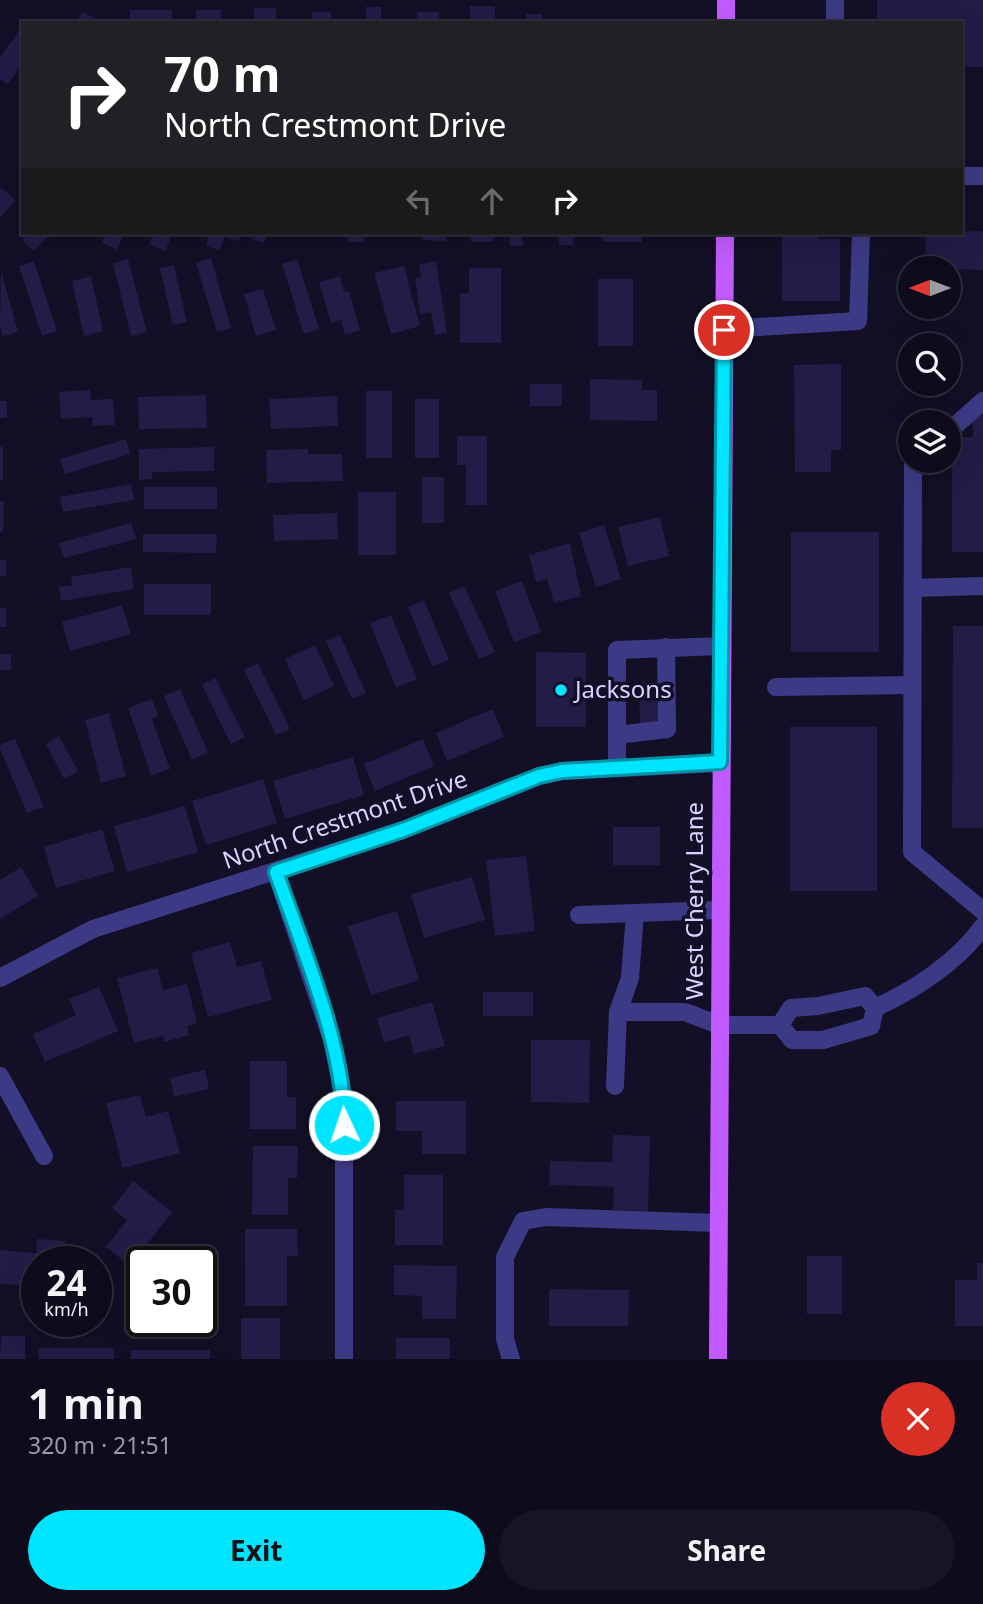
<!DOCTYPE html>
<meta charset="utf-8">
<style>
body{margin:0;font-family:"Noto Sans",sans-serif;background:#171425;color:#f1f3f6;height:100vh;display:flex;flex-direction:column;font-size:26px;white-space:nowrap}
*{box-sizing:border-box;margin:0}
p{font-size:23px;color:#9b9ba3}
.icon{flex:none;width:38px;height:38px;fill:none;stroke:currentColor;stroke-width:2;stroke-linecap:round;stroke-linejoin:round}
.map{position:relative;height:1359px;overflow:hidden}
.details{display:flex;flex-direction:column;background:#0e0b1c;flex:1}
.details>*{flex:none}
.hud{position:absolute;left:21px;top:21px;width:942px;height:214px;border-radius:0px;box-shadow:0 7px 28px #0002,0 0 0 2px #2e2b3b;background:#202124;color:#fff;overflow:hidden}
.needle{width:46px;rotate:270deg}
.tools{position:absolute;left:898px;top:256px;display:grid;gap:14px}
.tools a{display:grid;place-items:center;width:63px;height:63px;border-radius:50%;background:#0e0b1c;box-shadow:0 7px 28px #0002,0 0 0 2px #2e2b3b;font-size:35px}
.speed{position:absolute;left:21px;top:1246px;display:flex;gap:14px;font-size:35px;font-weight:700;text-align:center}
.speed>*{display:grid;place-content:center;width:91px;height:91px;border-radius:50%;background:#0e0b1c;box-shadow:0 7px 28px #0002,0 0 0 2px #2e2b3b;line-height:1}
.speed small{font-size:18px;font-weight:400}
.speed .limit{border:4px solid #111;border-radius:10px;background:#fff;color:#111}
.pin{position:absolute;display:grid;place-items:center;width:60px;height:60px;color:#fff;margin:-30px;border:4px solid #fff;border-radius:50%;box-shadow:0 2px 7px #0007}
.me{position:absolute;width:77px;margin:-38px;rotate:357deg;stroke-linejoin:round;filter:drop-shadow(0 0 5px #0008)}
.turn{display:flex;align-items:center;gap:24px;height:147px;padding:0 28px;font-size:32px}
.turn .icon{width:91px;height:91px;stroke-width:2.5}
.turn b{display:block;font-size:49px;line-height:60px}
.lanes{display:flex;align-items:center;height:66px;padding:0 28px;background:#0003;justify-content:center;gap:35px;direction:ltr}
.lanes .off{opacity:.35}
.round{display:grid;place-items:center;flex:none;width:74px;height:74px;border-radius:37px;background:#171425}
.overview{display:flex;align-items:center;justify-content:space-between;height:119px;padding:0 28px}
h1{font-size:42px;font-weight:700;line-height:52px}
.primary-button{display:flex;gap:14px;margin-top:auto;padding:14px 28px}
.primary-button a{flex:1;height:80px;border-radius:42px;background:#00e5ff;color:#111;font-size:28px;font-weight:700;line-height:80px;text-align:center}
.primary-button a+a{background:#171425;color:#f1f3f6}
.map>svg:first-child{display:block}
</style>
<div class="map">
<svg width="983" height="1359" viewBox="0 0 983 1359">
<rect width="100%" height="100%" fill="#130f26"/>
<g fill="#241b47">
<polygon points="877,0 983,0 983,67 961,67 961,23 877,23"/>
<rect x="470" y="6" width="25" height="17"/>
<rect x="366" y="7" width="15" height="16"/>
<rect x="254" y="8" width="22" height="15"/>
<rect x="130" y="10" width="42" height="13"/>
<rect x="196" y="10" width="25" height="13"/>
<polygon points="82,12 95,18 93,23 76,23"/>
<rect x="312" y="12" width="19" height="11"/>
<rect x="417" y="12" width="22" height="11"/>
<rect x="526" y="14" width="16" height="9"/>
<rect x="581" y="19" width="30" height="4"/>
<polygon points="23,25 23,63 8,84 0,79 0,58"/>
<polygon points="2,188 15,200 0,218 0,190"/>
<polygon points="983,231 983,270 926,268 925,233"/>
<polygon points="30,233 52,233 33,251 22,240"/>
<polygon points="107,233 125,233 116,250 102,242"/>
<polygon points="155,233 173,233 165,251 149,244"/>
<polygon points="209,233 241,233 239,241 224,237 220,250 206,246"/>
<polygon points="255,233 267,233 264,243 252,240"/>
<rect x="348" y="233" width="16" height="9"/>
<polygon points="423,233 446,233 446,241 423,240"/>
<rect x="471" y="233" width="22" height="9"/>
<polygon points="509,233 522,233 523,246 510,246"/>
<rect x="559" y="233" width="14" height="12"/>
<rect x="603" y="233" width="39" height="9"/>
<polygon points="782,233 818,233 818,239 840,239 840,301 782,301"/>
<polygon points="211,258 231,328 217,332 196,263"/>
<polygon points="128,259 147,332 131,336 113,263"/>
<polygon points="297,259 319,329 304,334 282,264"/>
<polygon points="34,261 57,331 42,336 19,266"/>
<polygon points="436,261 447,333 435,335 431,312 420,314 415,278 421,277 419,264"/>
<polygon points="174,265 187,322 173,325 160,268"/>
<polygon points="404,266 420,326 391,334 374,273"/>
<polygon points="469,268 501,268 501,343 460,343 460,293 469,293"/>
<polygon points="1,271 18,332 3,336 0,325"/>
<polygon points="91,276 103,331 84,336 72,281"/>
<polygon points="340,276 344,292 349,291 360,330 345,335 341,320 331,323 319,282"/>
<rect x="598" y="279" width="35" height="67"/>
<polygon points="263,289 276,330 256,336 244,294"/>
<polygon points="841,364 841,450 831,450 831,472 795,472 794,365"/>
<polygon points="590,379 642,380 642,390 657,390 657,421 590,420"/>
<rect x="530" y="384" width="32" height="22"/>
<polygon points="90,390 91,400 113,399 115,425 93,426 92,417 61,419 59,392"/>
<rect x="366" y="391" width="26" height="67"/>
<polygon points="206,395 207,428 139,429 138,397"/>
<polygon points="337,396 338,426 271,429 269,399"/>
<rect x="415" y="399" width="24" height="59"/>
<rect x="0" y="401" width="7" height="17"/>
<polygon points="973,416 983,416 983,552 952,552 952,437 973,437"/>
<polygon points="457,436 487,436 487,505 466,505 466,465 457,465"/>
<polygon points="126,439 130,454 65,474 60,459"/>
<rect x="0" y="447" width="3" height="33"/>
<polygon points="214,447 214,471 152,472 152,479 139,480 139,449"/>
<polygon points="308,449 308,454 342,454 343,481 267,483 266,450"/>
<rect x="422" y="477" width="22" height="46"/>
<polygon points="131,484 134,500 63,512 60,497"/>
<rect x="144" y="487" width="73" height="22"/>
<rect x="358" y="492" width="38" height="63"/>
<polygon points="0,501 4,501 3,532 0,532"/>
<polygon points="337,513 338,539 274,541 273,515"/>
<polygon points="660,517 669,556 628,566 618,527"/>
<polygon points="131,523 136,539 64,558 59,543"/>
<polygon points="604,525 621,579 596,587 579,533"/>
<rect x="791" y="532" width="88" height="120"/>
<polygon points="143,534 217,534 216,553 143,552"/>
<polygon points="570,543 581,596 554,603 547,579 536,582 529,555"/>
<rect x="0" y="560" width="6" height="16"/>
<polygon points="131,567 134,589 61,601 59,587 72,585 71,577"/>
<polygon points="522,581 541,632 514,642 495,591"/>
<rect x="144" y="584" width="67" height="31"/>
<polygon points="464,586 495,652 479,659 449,593"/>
<polygon points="424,600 449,660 432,666 408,607"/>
<polygon points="122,605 131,634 70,651 62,622"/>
<rect x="0" y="608" width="6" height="19"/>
<polygon points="391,615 417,679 396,688 370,623"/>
<polygon points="953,626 983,626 983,828 952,828"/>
<polygon points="340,635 366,693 352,699 326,641"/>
<polygon points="315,645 334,686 304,700 285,659"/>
<polygon points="536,652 586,653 586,727 536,727"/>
<rect x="0" y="654" width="11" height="16"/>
<polygon points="258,663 290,729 276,735 244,670"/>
<polygon points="215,678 245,737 231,744 202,685"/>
<polygon points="639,682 660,682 661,724 640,725"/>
<polygon points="180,689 208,752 192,760 164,696"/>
<polygon points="152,699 158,716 152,719 170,769 151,775 128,708"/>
<polygon points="493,709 504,737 447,761 436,733"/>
<polygon points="109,713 126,776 101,783 85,720"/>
<rect x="790" y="727" width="87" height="164"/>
<polygon points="59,736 78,771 64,779 46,744"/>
<polygon points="15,739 44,807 27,813 0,749 0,745"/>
<polygon points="423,739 434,766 375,791 364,764"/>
<polygon points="353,757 364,795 285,819 273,781"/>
<polygon points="263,779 277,823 206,845 192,801"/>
<polygon points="185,806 198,852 127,872 114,826"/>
<rect x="613" y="827" width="47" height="38"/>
<polygon points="102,829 115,871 56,888 44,847"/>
<polygon points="526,856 535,931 495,936 486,860"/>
<polygon points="21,867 38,896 0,919 0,880"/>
<polygon points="472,877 485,920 424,938 411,894"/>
<polygon points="397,911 419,980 371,995 348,926"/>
<polygon points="230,942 237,967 261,961 272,1000 208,1017 191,953"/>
<polygon points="157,968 163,990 187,984 197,1023 187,1026 189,1035 164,1042 163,1036 134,1043 117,978"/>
<polygon points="99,987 118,1031 45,1062 33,1034 76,1015 69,999"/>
<rect x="483" y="992" width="50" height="24"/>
<polygon points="432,1002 445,1046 414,1054 409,1035 384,1043 377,1018"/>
<polygon points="531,1040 590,1040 589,1103 531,1102"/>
<polygon points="250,1061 287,1061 287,1097 296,1097 296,1129 250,1129"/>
<polygon points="205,1070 209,1089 174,1097 170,1078"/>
<polygon points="140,1095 146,1117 168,1111 180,1153 123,1168 106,1103"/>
<polygon points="396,1101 466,1101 466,1154 422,1154 422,1131 396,1131"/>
<polygon points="613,1135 650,1136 648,1211 613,1210 614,1187 549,1185 550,1161 612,1162"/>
<polygon points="253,1146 298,1146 297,1178 288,1178 288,1215 252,1215"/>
<polygon points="404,1175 443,1175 443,1245 395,1245 395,1210 404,1210"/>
<polygon points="133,1181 172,1212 130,1266 106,1247 127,1220 112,1208"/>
<polygon points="245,1229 297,1229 298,1256 287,1256 287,1306 245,1306"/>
<polygon points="37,1239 65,1241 64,1262 37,1262 37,1286 0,1284 0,1250 36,1253"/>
<rect x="807" y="1256" width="35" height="58"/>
<polygon points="977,1263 983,1263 983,1326 955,1326 955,1280 977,1280"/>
<polygon points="394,1265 457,1266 456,1319 422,1319 422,1296 394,1295"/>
<polygon points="549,1289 629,1290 628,1326 549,1326"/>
<rect x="241" y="1318" width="39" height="41"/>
<polygon points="1,1336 25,1336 25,1359 0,1359"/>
<rect x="396" y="1338" width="54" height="21"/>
<rect x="39" y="1348" width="75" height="11"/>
<rect x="131" y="1350" width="79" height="9"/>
</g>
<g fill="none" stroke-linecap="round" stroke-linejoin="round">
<g stroke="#3d3a85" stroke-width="18">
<polyline points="835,23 835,0"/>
<polyline points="961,176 983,176"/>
<polyline points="724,329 858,321 861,233"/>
<polyline points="948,432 983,401"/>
<polyline points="917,460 913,464 912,852 983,911"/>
<polyline points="913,588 983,586"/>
<polyline points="776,687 912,685"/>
<polyline points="617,735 667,729 666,647"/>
<polyline points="617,768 617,650 721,646"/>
<polyline points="276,872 332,1040 344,1099 344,1359"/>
<polyline points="579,915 719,910"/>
<polyline points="0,978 93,929 403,830 539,776 562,771 720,763"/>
<path d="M875,1008C914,990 958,962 983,926"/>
<polyline points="618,1012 685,1012 719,1025 780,1025 791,1008 818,1006 865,996 875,1008 871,1026 823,1040 792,1040 780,1025"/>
<polyline points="0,1076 44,1156"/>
<polyline points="615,1086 618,1012 630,978 635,913"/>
<polyline points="511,1359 505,1339 505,1257 523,1221 546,1217 718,1223"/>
</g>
<g stroke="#c25bff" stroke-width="18">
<polyline points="726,23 726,0"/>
<polyline points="718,1359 725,233"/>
</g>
</g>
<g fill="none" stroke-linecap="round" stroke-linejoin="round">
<g stroke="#0095a6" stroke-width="18">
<path id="route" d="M344,1125C345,1048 302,946 276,872L403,830L539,776L562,771L720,762L724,330"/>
</g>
<use href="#route" stroke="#00e5ff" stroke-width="12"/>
</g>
<circle fill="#00e5ff" stroke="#130f26" stroke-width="2.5" cx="561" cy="690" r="7"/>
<g text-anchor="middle" stroke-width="7" stroke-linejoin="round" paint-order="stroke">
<g font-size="24" fill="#d9d4ff" stroke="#130f26" text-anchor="start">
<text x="575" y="698">Jacksons</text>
</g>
<g font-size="24" fill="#d9d4ff" stroke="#130f26">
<text transform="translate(345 820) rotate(-19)" y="8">North Crestmont Drive</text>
<text transform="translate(695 901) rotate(-90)" y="8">West Cherry Lane</text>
</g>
</g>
</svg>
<div class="tools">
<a><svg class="needle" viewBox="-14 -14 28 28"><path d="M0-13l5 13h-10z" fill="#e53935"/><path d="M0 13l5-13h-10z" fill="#9b9ba3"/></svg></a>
<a><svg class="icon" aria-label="search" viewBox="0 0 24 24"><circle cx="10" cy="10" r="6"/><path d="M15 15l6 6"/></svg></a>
<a><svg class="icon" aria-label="layers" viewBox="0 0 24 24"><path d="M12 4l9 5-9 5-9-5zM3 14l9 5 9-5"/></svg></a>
</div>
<div class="speed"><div>24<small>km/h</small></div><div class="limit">30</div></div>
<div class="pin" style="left:724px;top:330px;background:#d93025"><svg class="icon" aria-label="arrive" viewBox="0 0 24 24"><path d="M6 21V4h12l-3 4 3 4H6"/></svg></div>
<svg class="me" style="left:344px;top:1125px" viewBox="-20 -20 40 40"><circle r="17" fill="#00e5ff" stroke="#fff" stroke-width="3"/><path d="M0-11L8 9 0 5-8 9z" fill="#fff"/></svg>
<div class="hud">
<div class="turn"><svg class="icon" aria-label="right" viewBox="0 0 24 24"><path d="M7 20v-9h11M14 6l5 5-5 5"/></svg><div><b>70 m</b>North Crestmont Drive</div></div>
<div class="lanes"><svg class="icon off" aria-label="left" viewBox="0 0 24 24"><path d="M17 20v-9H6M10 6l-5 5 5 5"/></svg><svg class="icon off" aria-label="ahead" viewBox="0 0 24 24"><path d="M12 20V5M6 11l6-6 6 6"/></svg><svg class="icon" aria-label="right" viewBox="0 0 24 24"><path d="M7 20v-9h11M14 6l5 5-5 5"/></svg></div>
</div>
</div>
<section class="details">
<div class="overview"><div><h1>1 min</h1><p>320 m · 21:51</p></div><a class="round" style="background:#d93025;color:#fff"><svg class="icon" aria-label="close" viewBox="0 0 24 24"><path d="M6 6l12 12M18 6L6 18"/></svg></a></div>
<div class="primary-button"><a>Exit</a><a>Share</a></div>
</section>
